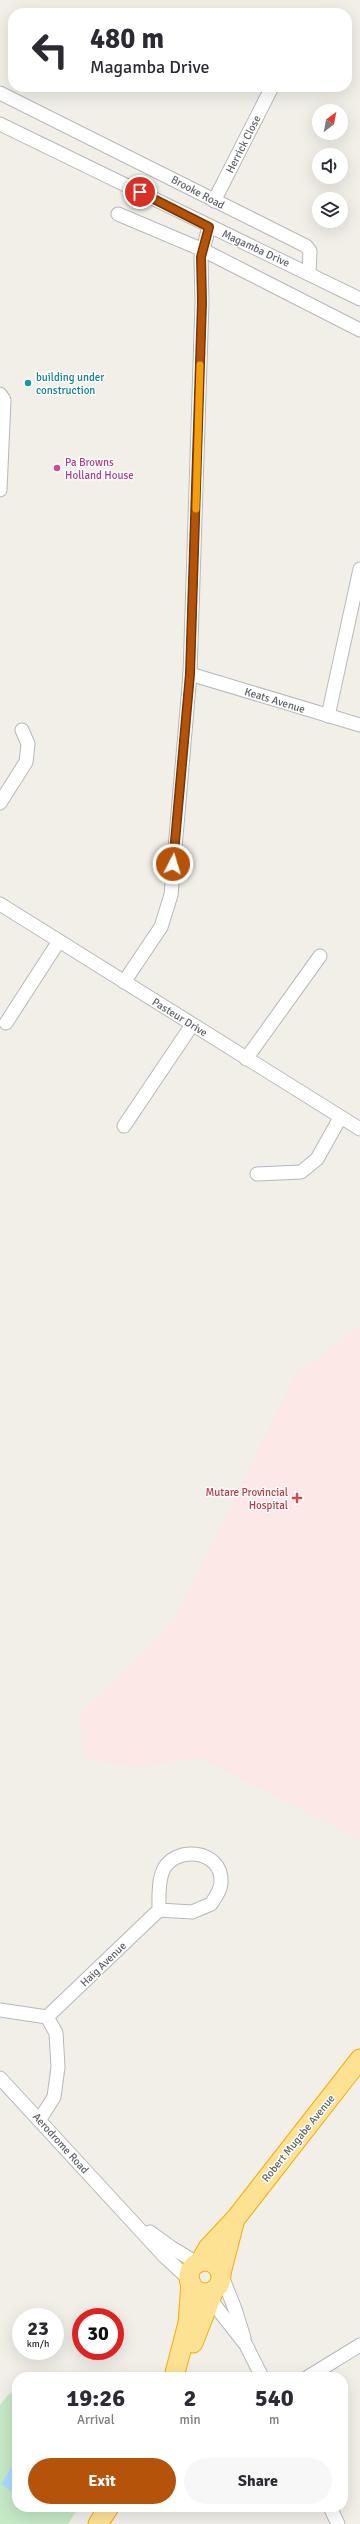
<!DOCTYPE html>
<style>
body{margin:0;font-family:Signika,sans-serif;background:#f7f7f7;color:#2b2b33;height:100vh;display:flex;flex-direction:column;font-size:15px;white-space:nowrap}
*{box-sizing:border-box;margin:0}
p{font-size:13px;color:#7c7c81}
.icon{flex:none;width:22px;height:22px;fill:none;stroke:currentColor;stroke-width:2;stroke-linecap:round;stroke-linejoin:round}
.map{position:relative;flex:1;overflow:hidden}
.details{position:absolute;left:12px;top:2372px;width:336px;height:140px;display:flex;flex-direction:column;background:#fff;border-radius:16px;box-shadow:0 4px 16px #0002}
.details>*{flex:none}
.guide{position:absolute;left:8px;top:8px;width:344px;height:84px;border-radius:16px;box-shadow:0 4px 16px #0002;background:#fff;color:#2b2b33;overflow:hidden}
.needle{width:26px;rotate:32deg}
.fabs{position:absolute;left:312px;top:104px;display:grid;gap:8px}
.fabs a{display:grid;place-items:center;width:36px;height:36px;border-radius:50%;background:#fff;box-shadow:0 4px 16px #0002;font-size:20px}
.speed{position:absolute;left:12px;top:2308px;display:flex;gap:8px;font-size:20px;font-weight:700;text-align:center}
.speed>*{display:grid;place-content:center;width:52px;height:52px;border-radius:50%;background:#fff;box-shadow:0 4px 16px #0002;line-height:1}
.speed small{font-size:10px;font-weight:400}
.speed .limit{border:6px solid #d22;background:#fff;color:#111}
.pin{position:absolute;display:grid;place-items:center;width:34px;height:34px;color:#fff;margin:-17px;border:2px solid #fff;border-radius:50%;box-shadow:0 1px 4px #0007}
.me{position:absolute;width:44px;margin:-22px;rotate:5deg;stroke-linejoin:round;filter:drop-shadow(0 0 3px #0008)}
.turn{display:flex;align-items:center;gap:14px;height:84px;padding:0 16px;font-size:18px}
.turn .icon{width:52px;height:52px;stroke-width:2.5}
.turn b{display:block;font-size:28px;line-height:34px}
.eta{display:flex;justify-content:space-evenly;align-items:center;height:68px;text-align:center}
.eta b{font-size:24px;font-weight:700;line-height:28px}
.cta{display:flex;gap:8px;margin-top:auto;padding:8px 16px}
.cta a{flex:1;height:46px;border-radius:24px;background:#b45309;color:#fff;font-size:16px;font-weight:700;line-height:46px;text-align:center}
.cta a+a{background:#f7f7f7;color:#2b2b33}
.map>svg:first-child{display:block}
</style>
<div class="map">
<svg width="360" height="2524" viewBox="0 0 360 2524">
<rect width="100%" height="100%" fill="#f1efe8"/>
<polygon fill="#fce8e6" points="360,1326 360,1840 199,1757 137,1767 83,1758 79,1715 173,1622 295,1375"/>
<polygon fill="#c5e8c5" points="17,2390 17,2507 79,2507 68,2524 0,2524 0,2405 8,2395"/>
<polygon fill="#aadaff" points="17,2458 17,2495 1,2484"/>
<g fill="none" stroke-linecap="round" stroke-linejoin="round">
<g stroke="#b5b8bc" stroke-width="15">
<g id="minor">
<polyline points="0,93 306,246 310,251 309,274"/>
<polyline points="0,124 360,299"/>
<polyline points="214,201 272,87"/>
<polyline points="118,214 203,250 360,330"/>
<polyline points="0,394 4,400 0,490"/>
<polyline points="190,674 360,725"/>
<polyline points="328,716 360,569"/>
<polyline points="0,803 26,762 28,744 22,730"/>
<polyline points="0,904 360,1129"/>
<polyline points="124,982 161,927 171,895 190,674 202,302 201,257 209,227"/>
<polyline points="6,1023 59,941"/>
<polyline points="246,1059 320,956"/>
<polyline points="124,1126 192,1025"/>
<polyline points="257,1174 301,1172 317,1159 340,1118"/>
<polyline points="0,2010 47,2017 56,2033 58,2067 54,2097 40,2119"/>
<path d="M47,2017L159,1910C159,1898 158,1885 162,1873C172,1844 223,1849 221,1882C221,1890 215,1898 211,1904L192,1912L159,1910"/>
<polyline points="0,2078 165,2257 189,2279"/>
<polyline points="150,2232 172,2248 197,2263"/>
<polyline points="221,2274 235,2309 244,2338"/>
<polyline points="206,2294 246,2345 262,2377"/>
<polyline points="308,2377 360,2345"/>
<polyline points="330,2507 338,2524"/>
</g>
</g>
<g stroke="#f9ab00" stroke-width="21">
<g id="highway">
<circle cx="205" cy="2277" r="16"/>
<polyline points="200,2262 208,2248 236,2218 360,2059"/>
<polyline points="221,2273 235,2219"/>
<polyline points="193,2343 214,2290"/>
<polyline points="174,2377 188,2323 191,2283"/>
<polyline points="98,2524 109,2507"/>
</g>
</g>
<use href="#minor" stroke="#fff" stroke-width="13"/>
<use href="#highway" stroke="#fde293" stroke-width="19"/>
</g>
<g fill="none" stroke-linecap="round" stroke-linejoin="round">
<g stroke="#753606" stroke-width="10">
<polyline id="route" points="140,192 209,227 201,257 202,302 190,674 173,864"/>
</g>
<use href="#route" stroke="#b45309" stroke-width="7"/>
<polyline stroke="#f59e0b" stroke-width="7" points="196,509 200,365"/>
</g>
<circle fill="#0f9aa8" stroke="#fff" stroke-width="1.5" cx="28" cy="383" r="4"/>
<circle fill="#d1479c" stroke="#fff" stroke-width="1.5" cx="57" cy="468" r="4"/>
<path fill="#e0444e" stroke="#fff" stroke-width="1.5" d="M295 1492h4v4h4v4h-4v4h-4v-4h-4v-4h4z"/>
<g text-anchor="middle" stroke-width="3" stroke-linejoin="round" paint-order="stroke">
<g font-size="11" fill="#5f6368" stroke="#fff">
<text transform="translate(243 144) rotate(-63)" y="4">Herrick Close</text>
<text transform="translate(198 192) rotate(28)" y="4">Brooke Road</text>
<text transform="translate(256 248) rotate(25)" y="4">Magamba Drive</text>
<text transform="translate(275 700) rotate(17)" y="4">Keats Avenue</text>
<text transform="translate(180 1017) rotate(32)" y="4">Pasteur Drive</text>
<text transform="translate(103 1964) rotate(-44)" y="4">Haig Avenue</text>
<text transform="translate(298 2138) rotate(-51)" y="4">Robert Mugabe Avenue</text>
<text transform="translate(61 2143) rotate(48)" y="4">Aerodrome Road</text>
</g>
<g font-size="11" fill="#0d838f" stroke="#fff" text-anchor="start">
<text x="36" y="381">building under<tspan x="36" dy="13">construction</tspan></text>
</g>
<g font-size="11" fill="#b23c85" stroke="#fff" text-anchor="start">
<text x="65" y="466">Pa Browns<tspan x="65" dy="13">Holland House</tspan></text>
</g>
<g font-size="11" fill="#be3a42" stroke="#fff" text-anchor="end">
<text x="288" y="1496">Mutare Provincial<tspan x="288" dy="13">Hospital</tspan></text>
</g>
</g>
</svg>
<div class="fabs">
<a><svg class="needle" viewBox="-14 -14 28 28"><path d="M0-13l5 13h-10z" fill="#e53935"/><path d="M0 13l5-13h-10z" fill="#7c7c81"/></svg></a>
<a><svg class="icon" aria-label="sound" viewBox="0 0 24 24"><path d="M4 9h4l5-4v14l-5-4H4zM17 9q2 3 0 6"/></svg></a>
<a><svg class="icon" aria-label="layers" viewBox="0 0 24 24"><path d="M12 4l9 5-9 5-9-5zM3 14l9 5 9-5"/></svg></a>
</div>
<div class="speed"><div>23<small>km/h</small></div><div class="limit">30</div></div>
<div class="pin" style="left:140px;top:192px;background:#d93025"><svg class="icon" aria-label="arrive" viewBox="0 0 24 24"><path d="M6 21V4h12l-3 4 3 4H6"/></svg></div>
<svg class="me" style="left:173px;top:864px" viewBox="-20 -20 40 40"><circle r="17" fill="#b45309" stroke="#fff" stroke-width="3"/><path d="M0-11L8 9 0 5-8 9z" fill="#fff"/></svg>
<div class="guide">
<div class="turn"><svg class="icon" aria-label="left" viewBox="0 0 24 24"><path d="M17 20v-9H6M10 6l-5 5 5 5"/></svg><div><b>480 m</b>Magamba Drive</div></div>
</div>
<section class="details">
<div class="eta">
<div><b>19:26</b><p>Arrival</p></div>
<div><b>2</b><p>min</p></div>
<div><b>540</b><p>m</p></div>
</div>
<div class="cta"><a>Exit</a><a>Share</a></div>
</section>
</div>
